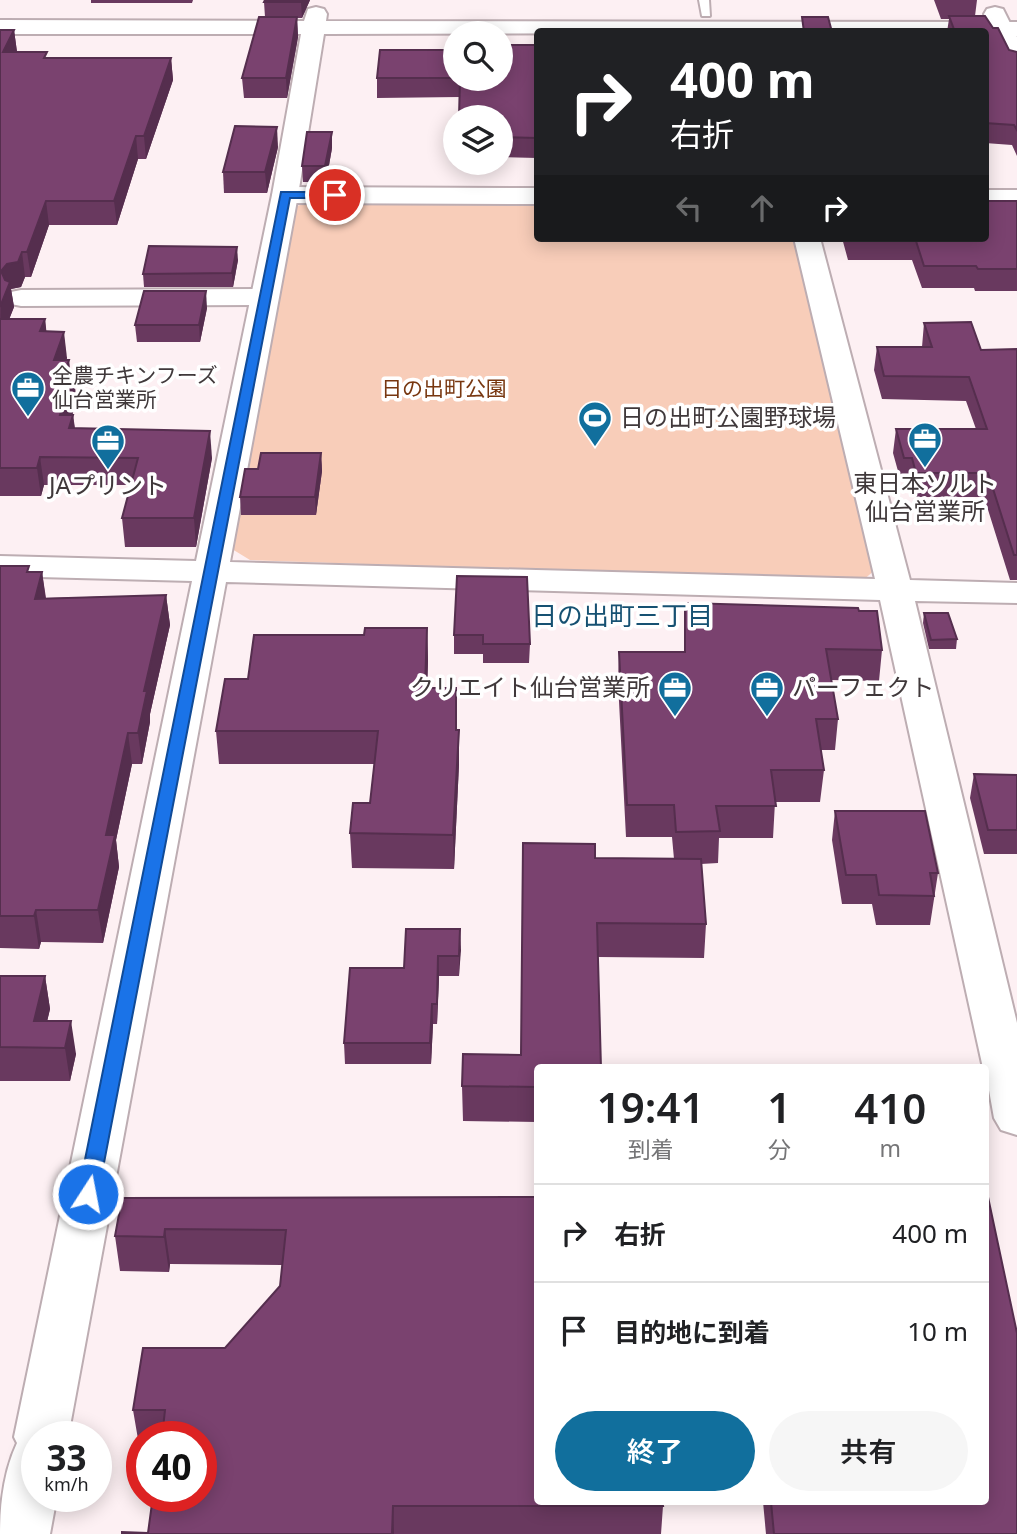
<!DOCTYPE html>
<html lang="ja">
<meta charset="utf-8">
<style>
body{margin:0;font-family:"Noto Sans","Noto Sans JP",sans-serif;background:#f6f6f6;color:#202124;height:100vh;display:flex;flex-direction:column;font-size:26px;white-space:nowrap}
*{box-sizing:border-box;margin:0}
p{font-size:23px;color:#757577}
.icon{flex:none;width:38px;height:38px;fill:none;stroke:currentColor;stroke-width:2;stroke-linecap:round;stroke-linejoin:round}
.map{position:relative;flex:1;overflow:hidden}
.details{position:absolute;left:534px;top:1064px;width:455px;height:441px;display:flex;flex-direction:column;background:#fff;border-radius:7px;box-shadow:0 4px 18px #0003}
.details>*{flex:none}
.banner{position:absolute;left:534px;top:28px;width:455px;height:214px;border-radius:7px;box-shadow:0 4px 18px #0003;background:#202124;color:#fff;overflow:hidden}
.buttons{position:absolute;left:443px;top:21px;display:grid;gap:14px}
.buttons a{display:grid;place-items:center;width:70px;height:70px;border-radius:50%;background:#fff;box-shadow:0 4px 18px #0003;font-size:35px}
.speed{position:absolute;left:21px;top:1421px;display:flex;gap:14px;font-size:35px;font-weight:700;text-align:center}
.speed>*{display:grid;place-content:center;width:91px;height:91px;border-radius:50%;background:#fff;box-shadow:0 4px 18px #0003;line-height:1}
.speed small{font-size:18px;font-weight:400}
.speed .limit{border:10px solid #d22;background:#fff;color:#111}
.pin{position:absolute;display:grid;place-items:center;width:60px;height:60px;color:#fff;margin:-30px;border:4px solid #fff;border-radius:50%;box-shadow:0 2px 7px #0007}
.me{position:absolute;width:77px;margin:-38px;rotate:11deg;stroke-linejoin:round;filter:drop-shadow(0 0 5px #0008)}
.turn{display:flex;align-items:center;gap:24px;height:147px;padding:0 21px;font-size:32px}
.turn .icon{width:91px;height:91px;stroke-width:2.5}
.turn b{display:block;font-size:49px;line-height:60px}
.lanes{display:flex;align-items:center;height:66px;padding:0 21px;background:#0003;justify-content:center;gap:35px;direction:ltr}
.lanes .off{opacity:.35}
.eta{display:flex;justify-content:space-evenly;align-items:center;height:119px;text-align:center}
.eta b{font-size:42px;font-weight:600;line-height:49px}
.cta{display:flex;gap:14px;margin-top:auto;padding:14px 21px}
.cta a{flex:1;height:80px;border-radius:42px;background:#116f9d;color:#fff;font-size:28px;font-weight:600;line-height:80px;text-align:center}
.cta a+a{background:#f6f6f6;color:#202124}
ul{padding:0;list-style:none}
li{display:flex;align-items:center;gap:21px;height:98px;padding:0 21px;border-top:2px solid #e0e0e0}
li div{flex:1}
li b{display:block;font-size:26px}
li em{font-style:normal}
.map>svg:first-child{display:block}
</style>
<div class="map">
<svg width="1017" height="1534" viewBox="0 0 1017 1534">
<rect width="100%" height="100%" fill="#fdf0f3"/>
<polygon fill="#f8cdb9" points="313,201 537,203 537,238 796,238 875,570 862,581 250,560 232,549 294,207"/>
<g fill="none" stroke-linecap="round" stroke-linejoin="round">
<g stroke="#bdadb2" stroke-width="4">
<polygon id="service" points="699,0 709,0 710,16 702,16"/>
</g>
<g stroke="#bdadb2" stroke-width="4">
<g id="minor">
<polygon points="995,7 1003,9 1017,37 1017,69 1009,67 1005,62 984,14 987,9"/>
<polygon points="285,187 537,188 537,204 285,203 276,201 272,195 276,189"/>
<rect x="985" y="190" width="32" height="16"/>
<polygon points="264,289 274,291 278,297 274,303 264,305 21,306 11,304 7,298 11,292 21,290"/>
</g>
</g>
<g stroke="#bdadb2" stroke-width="4">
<path id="tertiary" d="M316,7L324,9L327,14L326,21L1017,22V36H985V32L324,34L298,195L230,562L875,579L794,238H820L910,580L1017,583V603L915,601L1017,1023V1135L1001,1130L994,1118L985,1068H983L880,600L226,582L68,1437H37V1496H57L50,1534H0C0,1503 4,1471 17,1443L14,1437L192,581L0,576V556L196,561L272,195L301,34H0V20L304,21L308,9Z"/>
</g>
<use href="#service" fill="#fff" fill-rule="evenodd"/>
<use href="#minor" fill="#fff" fill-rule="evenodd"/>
<use href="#tertiary" fill="#fff" fill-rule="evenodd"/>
</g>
<g fill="#69395f">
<polygon points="91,0 193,0 192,3 91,3"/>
<polygon points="310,0 302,18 297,18 298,37 287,98 244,98 242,78 265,17 264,2"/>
<polygon points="934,0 977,0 975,16 993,28 1009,50 1017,52 1017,156 1012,145 985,143 985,32 947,32 949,19 941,19"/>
<polygon points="0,30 14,30 17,52 48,58 171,58 173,80 146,159 138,159 117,225 49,225 31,277 25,277 21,287 11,289 14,307 9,319 45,319 46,331 67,358 66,360 69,360 70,374 77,401 72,415 73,415 75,428 212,458 196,547 125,547 122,518 131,485 44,485 41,496 0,496"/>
<polygon points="537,45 537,158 500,157 500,117 459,97 377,98 377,78 455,50 455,79 500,79"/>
<polygon points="278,147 267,193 224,193 223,172"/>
<polygon points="332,148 326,182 303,182 302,166"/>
<polygon points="1017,201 1017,291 975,291 974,288 922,288 912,260 848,260 842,238 985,238"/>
<polygon points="238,260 233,287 144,287 143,274"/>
<polygon points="207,308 200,342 137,342 135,325"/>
<polygon points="924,323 981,350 1017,349 1017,580 1010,580 984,497 913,497 909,482 901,482 893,453 896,429 976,429 966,401 882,399 874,370 877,347 922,347"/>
<polygon points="321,453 322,471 316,515 241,515 240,497 258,469"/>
<polygon points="0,566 30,572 42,572 46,598 166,595 170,625 150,714 150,722 142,764 132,764 116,840 119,867 103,943 41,942 39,949 0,948"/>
<polygon points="457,576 530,644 529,663 483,663 483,654 454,654 454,635"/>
<polygon points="685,603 859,611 882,650 879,681 831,680 838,719 835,750 821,750 824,770 820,802 775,802 773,838 719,838 718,863 701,864 706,924 704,958 598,957 537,1068 537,1122 463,1121 462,1086 521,1055 595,858 674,859 672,837 626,837 618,682 619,652 684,652"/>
<polygon points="924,613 957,639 956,649 929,649 923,623"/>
<polygon points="427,628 428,661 427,688 457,730 459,730 459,764 454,869 352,868 350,833 370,803 374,764 219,764 216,731 248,679 364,635"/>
<polygon points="974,774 1017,775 1017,854 984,854 970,798"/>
<polygon points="835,811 938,873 930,925 876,925 872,904 842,904 832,840"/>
<polygon points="460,929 459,976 439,976 437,1024 433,1024 431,1064 345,1064 344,1043 404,968"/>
<polygon points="0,976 45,976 50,1009 47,1021 76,1054 70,1081 0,1081"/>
<polygon points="537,1197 663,1506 661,1534 122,1534 148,1533 201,1437 142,1437 142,1445 139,1445 133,1410 225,1348 280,1286 282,1265 170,1264 169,1272 120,1271 115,1236 122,1198"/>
<polygon points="763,1502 985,1502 1017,1534 766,1534"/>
</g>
<g fill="#552e4e">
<polygon points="302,0 310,0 302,18 301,2"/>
<polygon points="297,17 298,37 287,98 286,78"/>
<polygon points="14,30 17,52 3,52"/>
<polygon points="171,58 173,80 146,159 144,136"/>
<polygon points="277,127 278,147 267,193 265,172"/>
<polygon points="332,132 332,148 326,182 325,166"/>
<polygon points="136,136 138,159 117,225 114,201"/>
<polygon points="46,201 49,225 31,277 27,252"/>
<polygon points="237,247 238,260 233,287 232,273"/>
<polygon points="22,252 25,277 21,287 11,289 14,307 0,343 1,271 7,264"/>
<polygon points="206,291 207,308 200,342 199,325"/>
<polygon points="45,319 48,345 40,331"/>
<polygon points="64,332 67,358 57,387 54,360"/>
<polygon points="69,360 71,381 73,374 77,401 63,442 60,415 64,374"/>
<polygon points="73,415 76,442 69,428"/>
<polygon points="210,431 212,458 196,547 194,518"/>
<polygon points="321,453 322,471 316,515 315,497"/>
<polygon points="40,457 44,485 41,496 37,468"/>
<polygon points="42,572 46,602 35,599"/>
<polygon points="166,595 170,625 150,714 150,722 142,764 138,733 144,691"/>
<polygon points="427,628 428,661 426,721 425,688"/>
<polygon points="459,730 459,764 454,869 453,835"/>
<polygon points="128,733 132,764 116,840 119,867 103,943 98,910 106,835"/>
<polygon points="36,910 41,942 39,949 34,916"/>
<polygon points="460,929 461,950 459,976 459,956"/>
<polygon points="438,956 439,976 437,1024 437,1004"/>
<polygon points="45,976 50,1009 41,1048 34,1021"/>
<polygon points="432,1004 433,1024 431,1064 430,1043"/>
<polygon points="71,1021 76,1054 70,1081 65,1048"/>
<polygon points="165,1229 170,1264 169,1272 164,1237"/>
<polygon points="393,1506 394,1534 392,1534"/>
</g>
<g fill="#7a426f" stroke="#552e4e" stroke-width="2">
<polygon points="265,0 302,0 301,2 264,2"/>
<polygon points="949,16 985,16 993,28 998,28 1009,50 1017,52 1017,130 1014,125 985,123 985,32 955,32"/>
<polygon points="259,17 297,17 286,78 242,78"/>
<polygon points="802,17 828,17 832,32 804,32"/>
<polygon points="0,30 14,30 3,52 47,52 44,58 171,58 144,136 136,136 114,201 46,201 27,252 22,252 18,262 7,264 1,271 5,280 10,282 0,307"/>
<polygon points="505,45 537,45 537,138 500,137 500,117 459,117 460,79 500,79 500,48 505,48"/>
<polygon points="380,50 455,50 455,78 377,78"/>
<polygon points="235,126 277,127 265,172 223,172"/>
<polygon points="307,132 332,132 325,166 302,166"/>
<polygon points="985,201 1017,201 1017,269 978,269 976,266 924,266 915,238 850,238 985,238"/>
<polygon points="149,246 237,247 232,273 143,274"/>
<polygon points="144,291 206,291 199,325 135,325"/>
<polygon points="0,319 45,319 40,331 64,332 54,360 69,360 64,374 73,374 60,415 73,415 69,428 210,431 194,518 122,518 138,458 40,457 37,468 0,468"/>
<polygon points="971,322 981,350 1017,349 1017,555 1014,555 988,473 916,473 912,458 904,458 896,429 987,429 969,377 884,376 877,347 932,347 924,323"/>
<polygon points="261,453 321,453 315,497 240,497 245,469 258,469"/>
<polygon points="0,566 29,566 27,572 42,572 35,599 166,595 144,691 147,691 138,733 128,733 106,835 115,835 98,910 36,910 34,916 0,916"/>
<polygon points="457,576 527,577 530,644 483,644 483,635 454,635"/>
<polygon points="685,603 858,608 859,611 877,611 882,650 826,649 838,719 816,719 824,770 771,770 776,806 716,806 720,831 676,832 674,805 627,805 619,652 685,652"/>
<polygon points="924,613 948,613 957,639 931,640"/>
<polygon points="365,628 427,628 425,688 456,688 456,730 459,730 453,835 350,833 353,803 370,803 378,731 216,731 225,679 248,679 254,635 364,635"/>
<polygon points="974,774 1017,775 1017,830 988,830"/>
<polygon points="835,811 925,811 938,873 930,873 934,896 879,895 876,875 846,875"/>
<polygon points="523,843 595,844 595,858 701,859 706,924 597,923 601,1068 537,1068 537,1087 462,1086 463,1054 521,1055"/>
<polygon points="406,929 460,929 459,956 438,956 437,1004 432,1004 430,1043 344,1043 350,968 404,968"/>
<polygon points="0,976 45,976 34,1021 71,1021 65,1048 0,1047"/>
<polygon points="985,1183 1017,1333 1017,1534 774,1534 771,1502 985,1502"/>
<polygon points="537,1197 537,1502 662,1502 663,1506 393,1506 392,1534 122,1534 122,1532 148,1533 153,1496 201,1496 201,1437 162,1437 165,1410 133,1410 143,1348 225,1348 280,1286 286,1230 165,1229 164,1237 115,1236 122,1198"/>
</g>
<polygon fill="#1a73e8" stroke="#114b97" stroke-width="2" points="281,192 335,192 341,195 335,198 290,198 98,1194 95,1199 88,1201 81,1199 78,1194"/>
<defs>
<g id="office-pin" transform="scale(1.75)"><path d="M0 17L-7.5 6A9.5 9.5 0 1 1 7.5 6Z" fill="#116f9d" stroke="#fff"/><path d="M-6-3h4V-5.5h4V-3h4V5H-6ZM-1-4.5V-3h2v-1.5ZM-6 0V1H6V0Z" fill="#fff"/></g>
<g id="stadium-pin" transform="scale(1.75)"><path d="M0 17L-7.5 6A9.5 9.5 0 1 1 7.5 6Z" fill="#116f9d" stroke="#fff"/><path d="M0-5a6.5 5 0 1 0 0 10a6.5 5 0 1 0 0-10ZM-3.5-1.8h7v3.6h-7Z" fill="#fff"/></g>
</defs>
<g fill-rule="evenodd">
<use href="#office-pin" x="28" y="388"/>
<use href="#stadium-pin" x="595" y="418"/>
<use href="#office-pin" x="925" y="439"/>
<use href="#office-pin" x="108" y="441"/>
<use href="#office-pin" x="675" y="688"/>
<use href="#office-pin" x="767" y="688"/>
</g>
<g text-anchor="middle" stroke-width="7" stroke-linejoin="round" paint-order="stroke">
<g font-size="21" fill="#40393b" stroke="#fff" text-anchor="start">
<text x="52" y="383">全農チキンフーズ<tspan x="52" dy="24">仙台営業所</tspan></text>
</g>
<g font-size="21" fill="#783710" stroke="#fff">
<text x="444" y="396">日の出町公園</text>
</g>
<g font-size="24" fill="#40393b" stroke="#fff" text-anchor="start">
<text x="620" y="426">日の出町公園野球場</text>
<text x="925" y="492" text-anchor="middle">東日本ソルト<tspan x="925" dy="28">仙台営業所</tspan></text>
<text x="108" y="494" text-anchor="middle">JAプリント</text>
<text x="650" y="696" text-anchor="end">クリエイト仙台営業所</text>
<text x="792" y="696">パーフェクト</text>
</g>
<g font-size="26" fill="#165172" stroke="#fff">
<text x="622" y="625">日の出町三丁目</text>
</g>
</g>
</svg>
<div class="buttons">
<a><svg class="icon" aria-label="search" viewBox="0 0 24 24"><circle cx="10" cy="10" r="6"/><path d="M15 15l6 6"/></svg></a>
<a><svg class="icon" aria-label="layers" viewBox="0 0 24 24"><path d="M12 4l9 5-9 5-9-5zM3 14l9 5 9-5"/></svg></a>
</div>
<div class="speed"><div>33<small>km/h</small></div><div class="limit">40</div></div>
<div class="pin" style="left:335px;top:195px;background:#d93025"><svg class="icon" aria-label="arrive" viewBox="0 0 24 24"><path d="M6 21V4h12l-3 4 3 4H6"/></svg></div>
<svg class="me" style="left:88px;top:1194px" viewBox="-20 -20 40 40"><circle r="17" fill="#1a73e8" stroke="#fff" stroke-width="3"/><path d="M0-11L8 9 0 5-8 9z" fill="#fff"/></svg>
<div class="banner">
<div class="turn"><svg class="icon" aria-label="right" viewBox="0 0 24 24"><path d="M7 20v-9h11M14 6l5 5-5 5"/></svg><div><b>400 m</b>右折</div></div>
<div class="lanes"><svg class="icon off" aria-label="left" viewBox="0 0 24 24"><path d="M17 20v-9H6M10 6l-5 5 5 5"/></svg><svg class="icon off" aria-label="ahead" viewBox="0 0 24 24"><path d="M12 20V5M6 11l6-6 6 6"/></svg><svg class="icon" aria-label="right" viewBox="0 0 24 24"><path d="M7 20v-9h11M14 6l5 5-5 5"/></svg></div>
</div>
<section class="details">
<div class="eta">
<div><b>19:41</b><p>到着</p></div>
<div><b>1</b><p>分</p></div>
<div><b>410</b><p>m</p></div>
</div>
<ul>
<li><svg class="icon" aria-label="right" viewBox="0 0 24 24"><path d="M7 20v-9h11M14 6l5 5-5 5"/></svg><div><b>右折</b></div><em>400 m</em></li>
<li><svg class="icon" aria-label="arrive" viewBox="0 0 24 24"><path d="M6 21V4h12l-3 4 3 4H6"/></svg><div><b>目的地に到着</b></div><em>10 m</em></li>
</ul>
<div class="cta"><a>終了</a><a>共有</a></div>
</section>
</div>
